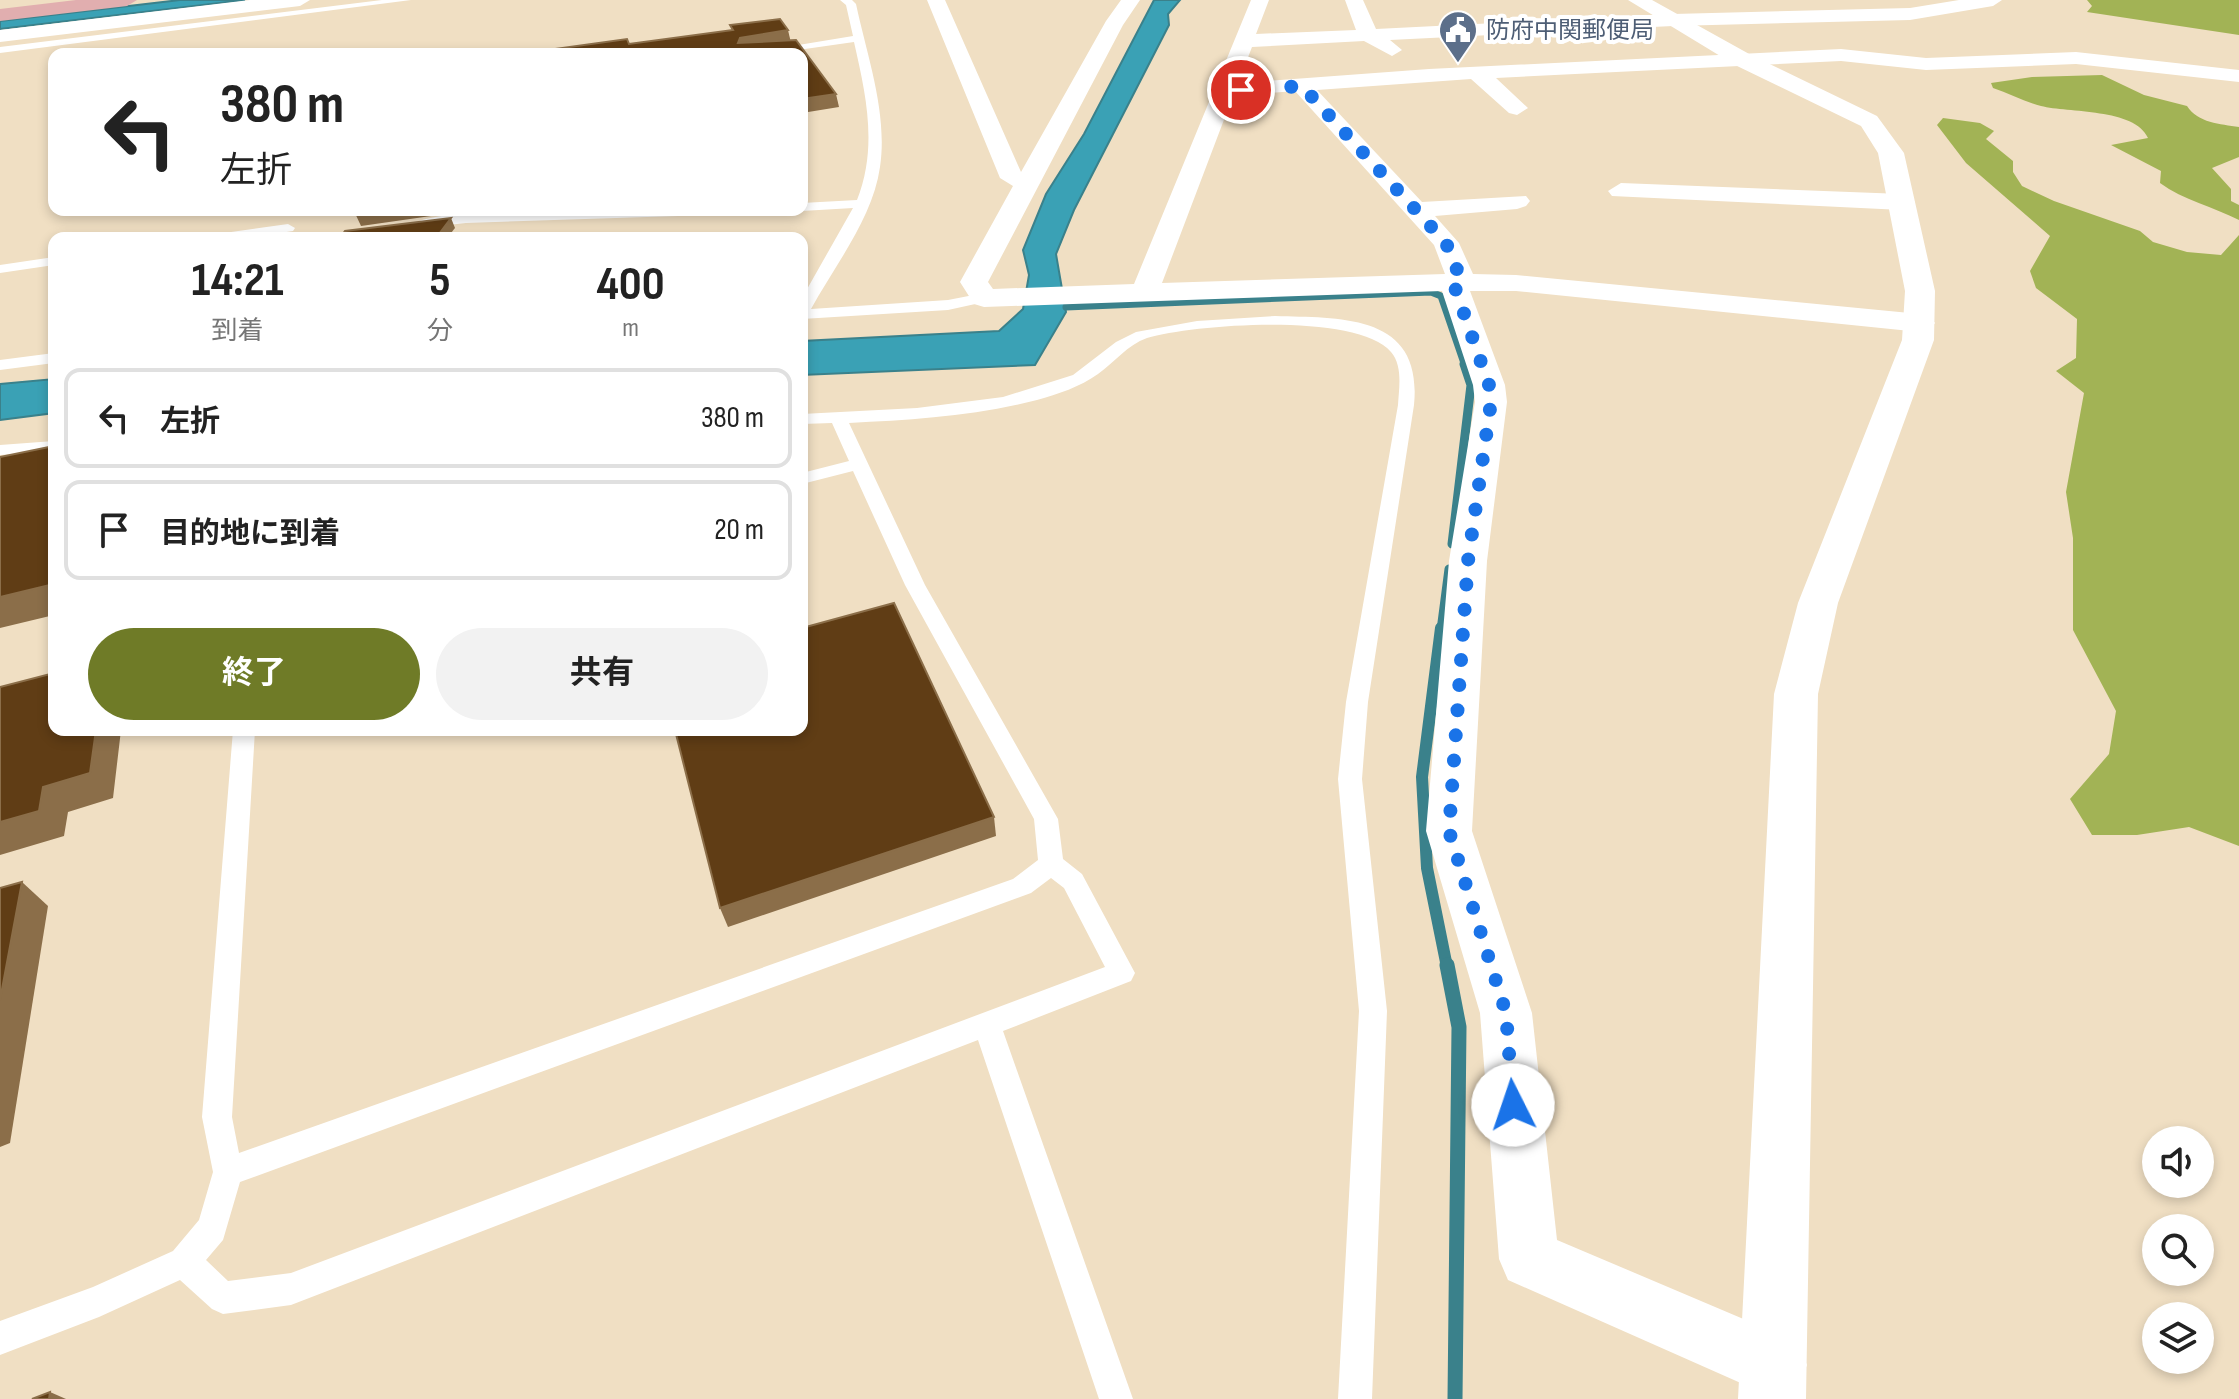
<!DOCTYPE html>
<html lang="ja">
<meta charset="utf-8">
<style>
body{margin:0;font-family:"Sofia Sans Condensed","Noto Sans JP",sans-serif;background:#f2f2f2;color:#222;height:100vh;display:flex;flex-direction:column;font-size:30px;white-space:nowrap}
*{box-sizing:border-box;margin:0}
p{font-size:26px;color:#767676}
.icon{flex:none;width:44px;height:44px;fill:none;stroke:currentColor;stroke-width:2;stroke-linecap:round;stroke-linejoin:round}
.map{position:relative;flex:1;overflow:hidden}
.side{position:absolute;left:48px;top:232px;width:760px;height:504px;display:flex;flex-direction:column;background:#fff;border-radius:16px;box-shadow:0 4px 12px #0003}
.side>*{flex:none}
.banner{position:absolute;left:48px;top:48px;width:760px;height:168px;border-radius:16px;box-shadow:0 4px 12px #0003;background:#fff;color:#222;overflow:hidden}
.buttons{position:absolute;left:2142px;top:1126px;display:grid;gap:16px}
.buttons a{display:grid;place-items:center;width:72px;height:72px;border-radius:50%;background:#fff;box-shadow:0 4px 12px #0003;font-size:40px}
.pin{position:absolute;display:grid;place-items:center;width:68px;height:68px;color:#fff;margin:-34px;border:4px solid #fff;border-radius:50%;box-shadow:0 2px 8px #0007}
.me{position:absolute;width:88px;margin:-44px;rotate:356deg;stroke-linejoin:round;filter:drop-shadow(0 0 6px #0008)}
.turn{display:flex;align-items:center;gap:28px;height:168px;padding:0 40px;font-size:36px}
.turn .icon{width:104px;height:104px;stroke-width:2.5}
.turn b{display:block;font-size:56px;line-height:68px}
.eta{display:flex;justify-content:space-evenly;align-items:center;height:136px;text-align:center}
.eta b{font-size:48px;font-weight:700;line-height:56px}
.primary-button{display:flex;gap:16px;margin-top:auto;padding:16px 40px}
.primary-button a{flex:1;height:92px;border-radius:48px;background:#6f7b27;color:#fff;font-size:32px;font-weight:700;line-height:92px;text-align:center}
.primary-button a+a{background:#f2f2f2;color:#222}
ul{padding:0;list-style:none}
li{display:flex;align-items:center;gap:24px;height:100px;margin:0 16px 12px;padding:0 24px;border:4px solid #e0e0e0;border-radius:16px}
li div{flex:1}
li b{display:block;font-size:30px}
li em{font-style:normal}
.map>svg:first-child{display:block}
</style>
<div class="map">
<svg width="2239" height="1399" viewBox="0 0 2239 1399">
<rect width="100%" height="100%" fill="#f0dfc3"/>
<g fill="#a2b355">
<polygon points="2087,0 2239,0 2239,35 2087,12 2092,6"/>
<path d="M2102,75L2144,95L2187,106C2198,123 2220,124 2239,127V157L2212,168L2231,189V201L2239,205V220C2214,207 2183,200 2160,183L2161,171L2111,145L2148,138C2135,108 2068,113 2041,106C2025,102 2009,93 1993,88L1991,83L2032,77Z"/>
<polygon points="1943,118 1980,123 1994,131 1986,139 2013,161 2013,172 2022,186 2054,201 2140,231 2153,242 2187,252 2221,255 2239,235 2239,846 2189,827 2137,835 2092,835 2070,799 2109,754 2116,711 2073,630 2073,538 2066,492 2084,393 2056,371 2076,358 2077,319 2036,288 2030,271 2050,236 1966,163 1937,125"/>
</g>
<g fill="#3aa1b5" stroke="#3a818b" stroke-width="2">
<polygon points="180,0 245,0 0,29 0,21"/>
<polygon points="1154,0 1180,0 1168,14 1169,25 1074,210 1056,254 1066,312 1035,365 802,375 802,341 999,331 1023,309 1029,275 1023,250 1046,194 1084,134"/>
<polygon points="54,379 54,413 0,420 0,384"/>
</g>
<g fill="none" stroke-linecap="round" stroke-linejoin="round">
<polyline stroke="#3a818b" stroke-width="7" points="1066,307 1431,292 1441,296 1465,366"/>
<g stroke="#3a818b" stroke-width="9">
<polyline points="1452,544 1471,385 1464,364"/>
<polyline points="1441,630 1449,569"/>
</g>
<polyline stroke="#3a818b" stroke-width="12" points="1441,628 1422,777 1427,868 1447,967"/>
<polyline stroke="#3a818b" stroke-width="15" points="1447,965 1459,1027 1455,1399"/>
<g fill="#fff" fill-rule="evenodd">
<polygon points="382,0 411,0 0,53 0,47"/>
<path d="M840,0H852L856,4C867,56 888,113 880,167C873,218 835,265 811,309L948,300L984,293L992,298L989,301L948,310L802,319V298L853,208L802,211L798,210H802V203L857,200C878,147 866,95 854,42L770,54H743L853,36L846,5Z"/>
<path d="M616,210H747L740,214L466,223L421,228L414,224C434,208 582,211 616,210Z"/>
<polygon points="288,224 295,228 293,231 247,238 210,238 217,234"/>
<polygon points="372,227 379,231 377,234 322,238"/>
<polygon points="54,257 54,265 0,273 0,265"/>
<path d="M1275,316C1343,318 1423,314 1414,405L1368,702L1362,779L1387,1011L1372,1399H1338L1359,1011L1338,779L1346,702L1398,405C1399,388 1403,366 1391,352C1358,312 1194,324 1147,338C1127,345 1115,362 1098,374C1080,387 1058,394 1037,400C976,416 911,420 849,423L925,585L1058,819L1063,859L1082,874L1135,973L1131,981L1003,1031L1133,1399H1099L978,1040L291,1305L223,1314L212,1309L180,1280L99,1317L0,1355V1321L93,1287L173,1251L199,1220L213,1172L202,1117L233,730H255L232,1117L239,1153L1013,879L1038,860L1034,819L905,585L853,471L802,484V473L849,461L832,423L802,424V414L917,408L1003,397L1073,375L1116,342L1136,332L1197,321ZM1051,878L1064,888L1105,967L291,1273L228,1281L206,1260L223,1240L240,1182L1031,893Z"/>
<polygon points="54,353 54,363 0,370 0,360"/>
<polygon points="54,441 54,451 0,455 0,445"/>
</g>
<g fill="#fff" fill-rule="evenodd">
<path d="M927,0H945L1021,172L1106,21L1121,0H1140L1123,25L988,282L993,289L1134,284L1251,0H1269L1256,34L1356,30L1345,0H1363L1376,29L1673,14L1910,8L1959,0H2002L1993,6L1910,20L1673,26L1390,40L1402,50L1392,56L1364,41L1252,47L1238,83L1429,69L1841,49L1926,58L2076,52L2239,70V82L2076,64L1926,70L1841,61L1496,78L1528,108L1517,115L1509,113L1471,79L1317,90L1422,202L1526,196L1530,201L1526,206L1517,209L1435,216L1459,243L1473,274L1516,275L1920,314L1930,317L1935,323L1930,329L1920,332L1516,291H1470L1505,385L1507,402L1487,561L1472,831L1532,1013L1557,1240L1798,1342L1807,1365L1798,1388L1775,1397L1752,1388L1508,1280L1499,1259L1480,1013L1426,831L1449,561L1475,402L1473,385L1442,291L984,307L974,304L960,282L1013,186L1000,178ZM1295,91L1434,245L1445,274L1162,283L1233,96Z"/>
<polygon points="1621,183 1902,194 1915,202 1902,210 1612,196 1608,191"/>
</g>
<g fill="#fff" fill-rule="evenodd">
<polygon points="250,0 310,0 300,6 0,42 0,30"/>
<polygon points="1628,0 1652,0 1751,55 1877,116 1904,153 1935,291 1934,340 1838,603 1818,694 1806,1399 1738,1399 1774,694 1798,603 1902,340 1905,291 1878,153 1861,126 1735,65"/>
</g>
<polygon fill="#e1aeaf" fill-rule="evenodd" points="76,0 137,0 127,6 0,21 0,9"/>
</g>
<g fill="#8b6e49">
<polygon points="788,30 791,43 738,43 740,38"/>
<polygon points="836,94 839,107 802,113 802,99"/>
<polygon points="364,210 473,210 361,226 354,211"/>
<polygon points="451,218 455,228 447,238 436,238"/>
<polygon points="54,584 54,615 0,628 0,597"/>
<polygon points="96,730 121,730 113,798 68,812 64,836 0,855 0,822 43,787"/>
<polygon points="994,817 996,836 728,927 720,908"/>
<polygon points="22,882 48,906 10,1143 0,1147 0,1000"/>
<polygon points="50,1392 66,1399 49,1399"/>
</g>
<g fill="#603d15" stroke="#8b6e49" stroke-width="2">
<polygon points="780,19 788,30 740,38 738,43 796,40 836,94 802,99 802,54 519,54 627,39 629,44 733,30 730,25"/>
<polygon points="451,218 436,238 340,238 345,231"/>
<polygon points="54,446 54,584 0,597 0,457"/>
<polygon points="894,603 994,817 720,908 675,730 802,730 802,628"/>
<polygon points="54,673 54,730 96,730 90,773 43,787 39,811 0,822 0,687"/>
<polygon points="22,882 0,1000 0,888"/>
<polygon points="50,1392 49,1399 32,1399"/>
</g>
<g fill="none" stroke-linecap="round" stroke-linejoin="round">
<polyline stroke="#1a73e8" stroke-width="14" stroke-dasharray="0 25.2" points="1241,90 1302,86 1446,243 1460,277 1453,282 1489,385 1491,402 1468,561 1449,831 1506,1013 1513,1105"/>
</g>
<defs>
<g id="civic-pin" transform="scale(2)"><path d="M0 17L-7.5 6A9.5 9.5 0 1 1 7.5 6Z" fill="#5c6f8a" stroke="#fff"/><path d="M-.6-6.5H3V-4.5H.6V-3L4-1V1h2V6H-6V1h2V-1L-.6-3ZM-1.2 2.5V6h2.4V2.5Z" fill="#fff"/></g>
</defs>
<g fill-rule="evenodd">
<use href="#civic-pin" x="1458" y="30"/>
</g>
<g text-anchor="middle" stroke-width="8" stroke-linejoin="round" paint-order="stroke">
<g font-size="24" fill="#4e5e75" stroke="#fff" text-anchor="start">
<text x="1486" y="38">防府中関郵便局</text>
</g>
</g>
</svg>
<div class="buttons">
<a><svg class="icon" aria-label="sound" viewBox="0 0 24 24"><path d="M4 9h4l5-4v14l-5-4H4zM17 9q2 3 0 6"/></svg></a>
<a><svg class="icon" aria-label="search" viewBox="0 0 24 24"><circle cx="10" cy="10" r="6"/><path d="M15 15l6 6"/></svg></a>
<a><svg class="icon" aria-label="layers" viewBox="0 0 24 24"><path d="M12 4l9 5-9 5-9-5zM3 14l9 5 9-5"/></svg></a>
</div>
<div class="pin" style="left:1241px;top:90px;background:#d93025"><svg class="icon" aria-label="arrive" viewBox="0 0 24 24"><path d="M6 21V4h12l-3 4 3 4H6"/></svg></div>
<svg class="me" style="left:1513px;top:1105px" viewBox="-20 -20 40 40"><circle r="19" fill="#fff"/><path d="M0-13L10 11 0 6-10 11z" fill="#1a73e8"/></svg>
<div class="banner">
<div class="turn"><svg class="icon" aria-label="left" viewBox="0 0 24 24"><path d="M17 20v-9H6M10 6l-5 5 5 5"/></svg><div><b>380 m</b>左折</div></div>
</div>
<section class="side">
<div class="eta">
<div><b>14:21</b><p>到着</p></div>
<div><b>5</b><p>分</p></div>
<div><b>400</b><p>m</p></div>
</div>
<ul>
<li><svg class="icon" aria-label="left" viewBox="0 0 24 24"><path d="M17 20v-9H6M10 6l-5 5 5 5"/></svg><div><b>左折</b></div><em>380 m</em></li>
<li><svg class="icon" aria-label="arrive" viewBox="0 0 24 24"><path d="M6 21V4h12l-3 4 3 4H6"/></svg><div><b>目的地に到着</b></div><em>20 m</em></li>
</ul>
<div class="primary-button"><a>終了</a><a>共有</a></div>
</section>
</div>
